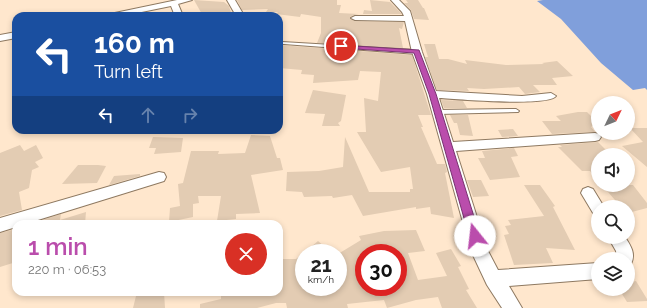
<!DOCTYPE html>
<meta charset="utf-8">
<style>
body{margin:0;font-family:Raleway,sans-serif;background:#f6f6f6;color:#222;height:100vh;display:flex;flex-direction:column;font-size:15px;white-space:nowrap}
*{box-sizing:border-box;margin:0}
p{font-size:13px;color:#767676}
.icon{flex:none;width:22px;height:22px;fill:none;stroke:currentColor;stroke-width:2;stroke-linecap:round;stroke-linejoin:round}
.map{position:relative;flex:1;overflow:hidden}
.panel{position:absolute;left:12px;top:220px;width:271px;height:76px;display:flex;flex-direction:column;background:#fff;border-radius:12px;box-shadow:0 2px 6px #0003}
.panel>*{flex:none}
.top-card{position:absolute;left:12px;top:12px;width:271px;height:122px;border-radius:12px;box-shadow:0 2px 6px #0003;background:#1a4fa0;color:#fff;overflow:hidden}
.needle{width:26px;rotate:47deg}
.controls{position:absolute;left:591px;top:96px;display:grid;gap:8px}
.controls a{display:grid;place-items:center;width:44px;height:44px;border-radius:50%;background:#fff;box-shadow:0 2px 6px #0003;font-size:20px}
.speed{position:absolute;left:295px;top:244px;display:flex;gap:8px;font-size:20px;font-weight:700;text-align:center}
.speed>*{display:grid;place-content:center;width:52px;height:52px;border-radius:50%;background:#fff;box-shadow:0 2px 6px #0003;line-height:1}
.speed small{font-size:10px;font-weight:400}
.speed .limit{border:6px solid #d22;background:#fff;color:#111}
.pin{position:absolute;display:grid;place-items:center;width:34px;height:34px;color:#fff;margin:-17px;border:2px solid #fff;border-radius:50%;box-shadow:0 1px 4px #0007}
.me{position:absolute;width:44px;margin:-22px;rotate:344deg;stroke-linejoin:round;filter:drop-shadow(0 0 3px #0008)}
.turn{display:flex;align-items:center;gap:14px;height:84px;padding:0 16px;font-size:18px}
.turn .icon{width:52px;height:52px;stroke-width:2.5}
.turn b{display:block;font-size:28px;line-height:34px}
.lanes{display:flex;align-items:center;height:38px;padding:0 16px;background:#0003;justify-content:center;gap:20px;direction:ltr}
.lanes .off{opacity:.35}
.round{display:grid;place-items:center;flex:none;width:42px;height:42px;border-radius:21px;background:#f6f6f6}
.overview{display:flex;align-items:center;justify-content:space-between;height:68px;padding:0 16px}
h1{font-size:24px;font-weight:600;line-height:30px;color:#ba4dac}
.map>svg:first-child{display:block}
</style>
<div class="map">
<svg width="647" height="308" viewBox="0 0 647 308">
<rect width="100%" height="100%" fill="#ffe7cd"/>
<polygon fill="#809fdb" points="543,0 647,0 647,90 645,88 633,90 601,63 561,19 537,1"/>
<g fill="#e3ccb3" fill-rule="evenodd">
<polygon points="194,0 224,2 229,6 232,16 203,16"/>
<polygon points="237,0 337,0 337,5 341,5 339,13 359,14 354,15 350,17 354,21 404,22 402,29 399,28 403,48 317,43 321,33 321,17 301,14 300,17 276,14 278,12 266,12 268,9 242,10"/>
<polygon points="370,0 390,2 402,14 363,14 364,10 372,11"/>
<polygon points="406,0 418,0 423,8 424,8 429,20 414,19 411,10 404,3 408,3"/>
<polygon points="424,44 435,44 439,59 448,59 467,64 465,60 506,65 544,64 542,63 557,61 573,76 552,78 557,85 533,85 540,92 525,94 519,87 484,89 467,88 469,91 437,90 425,57 428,57"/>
<polygon points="279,45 412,55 431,115 418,115 423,127 421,127 437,164 445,164 447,172 445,173 454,218 431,214 430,207 416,209 416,207 363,216 352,195 333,198 332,196 304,197 302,192 286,191 287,172 319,171 343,167 345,137 369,192 410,192 410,189 413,189 410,167 381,172 357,132 366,132 364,98 378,101 381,72 360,71 358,80 313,83 314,75 301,74 302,70 279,68"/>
<polygon points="313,90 346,95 341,121 338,123 340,126 322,126 325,114 305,113"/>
<polygon points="441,100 463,101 467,108 444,108"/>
<polygon points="578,112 587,112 597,122 591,127 595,132 552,134 542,121 561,121 556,116"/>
<polygon points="450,115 468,115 473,136 460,135 457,123 454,123"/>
<polygon points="630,128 647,128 647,167 622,146 643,142"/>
<polygon points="513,129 518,136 502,137 498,130"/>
<polygon points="251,135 270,136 277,158 280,158 283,170 251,175 260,213 236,214 236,219 217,221 221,196 198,196 199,203 193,204 193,217 169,222 170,208 180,206 178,184 183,183 191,151 219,151 218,154 245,153"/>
<polygon points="153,137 183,138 181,152 154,154 156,148 149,148"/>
<polygon points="598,142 611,155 598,155 598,180 590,171 582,171 558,147 562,147 560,145"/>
<polygon points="20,145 24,151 36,145 43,158 35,162 39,167 32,170 29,188 19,192 22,210 0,216 0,153"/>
<polygon points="514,148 518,156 511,157 520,177 490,180 478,158 485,158 482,151"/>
<polygon points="78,165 98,165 106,166 97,183 62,184"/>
<polygon points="140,174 140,176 109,185 114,176"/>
<polygon points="467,180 481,180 489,196 473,197"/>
<polygon points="524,185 540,185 555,206 553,207 575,250 546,248 553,263 514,265 504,235 509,234 505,226 511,225 508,220 544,216"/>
<polygon points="602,185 633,185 647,203 647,208 628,213 628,207 621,207"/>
<polygon points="86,212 85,224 30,224 61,214 60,220"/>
<polygon points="16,229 16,262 0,267 0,233"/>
<path d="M416,230L425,251L408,253L418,280L447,276L436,253L451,249L461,266L458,267L469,289L466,290L477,308H442L438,297L416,300L387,308L384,300L347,304L348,308H287L286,303H276L257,308H200V304L221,299V292H279V259H296L304,253V287H338V254L361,240L359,236L384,231ZM390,245L393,253H398V269L401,278L398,279V287H364V250Z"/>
<polygon points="318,241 332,253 304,253"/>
<polygon points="636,281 647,299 647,301 627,302 619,289 628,289 628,283"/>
<polygon points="137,292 164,292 165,308 133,308"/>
</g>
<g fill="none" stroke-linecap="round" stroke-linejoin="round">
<g stroke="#8e7961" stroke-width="2">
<g id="service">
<polygon points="282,42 417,50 420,52 417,54 284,44 282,44"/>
<polygon points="516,109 519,111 518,112 438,114 435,112 438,110"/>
</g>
</g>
<g stroke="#8e7961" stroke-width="2">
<g id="minor">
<polygon points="177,0 192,0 178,4 183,16 175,16 171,6 122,16 106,16 110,14"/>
<polygon points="227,0 235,0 242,12 241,14 235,14"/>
<path d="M391,0H399L410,11L422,52L436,91L522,96L551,93L556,96C548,107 457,99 439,98L453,142L595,133L599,134L601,137L599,140L595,141L456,151L487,249L498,270L598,263V279L509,286L522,308H502L487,285L471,251L427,94L412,52L405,21L355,20L351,18L355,16H404L402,12Z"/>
<polygon points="16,32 16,38 0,41 0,35"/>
<polygon points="159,172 164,173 166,177 164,181 25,224 16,224 16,227 0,232 0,218"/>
<polygon points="588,187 593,189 604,207 598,207 598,215 593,213 581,193 583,189"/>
<path d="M608,237H625C631,246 636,254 631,264L628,266V259H617L616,251Z"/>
</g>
</g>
<use href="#service" fill="#fff" fill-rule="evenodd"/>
<use href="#minor" fill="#fff" fill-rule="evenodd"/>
</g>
<polygon fill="#ba4dac" stroke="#793270" points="339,45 419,50 436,94 480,236 479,240 475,241 471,240 469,236 429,94 414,53 341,48 338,46"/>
</svg>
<div class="controls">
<a><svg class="needle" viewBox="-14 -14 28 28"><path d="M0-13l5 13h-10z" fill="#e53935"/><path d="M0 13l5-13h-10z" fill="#767676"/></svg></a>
<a><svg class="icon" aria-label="sound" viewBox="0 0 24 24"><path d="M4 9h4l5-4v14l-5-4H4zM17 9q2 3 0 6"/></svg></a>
<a><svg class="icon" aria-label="search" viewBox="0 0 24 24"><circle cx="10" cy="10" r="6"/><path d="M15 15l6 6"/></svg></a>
<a><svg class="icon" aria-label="layers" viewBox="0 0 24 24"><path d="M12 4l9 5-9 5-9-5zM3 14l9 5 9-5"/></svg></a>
</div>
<div class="speed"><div>21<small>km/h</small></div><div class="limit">30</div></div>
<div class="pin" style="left:341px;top:46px;background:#d93025"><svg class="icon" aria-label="arrive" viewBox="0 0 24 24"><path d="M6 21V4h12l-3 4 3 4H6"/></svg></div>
<svg class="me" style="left:475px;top:236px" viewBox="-20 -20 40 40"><circle r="19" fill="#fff"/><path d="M0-13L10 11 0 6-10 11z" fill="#ba4dac"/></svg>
<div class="top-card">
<div class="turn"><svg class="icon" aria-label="left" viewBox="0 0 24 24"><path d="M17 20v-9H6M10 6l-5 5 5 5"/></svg><div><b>160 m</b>Turn left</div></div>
<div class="lanes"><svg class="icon" aria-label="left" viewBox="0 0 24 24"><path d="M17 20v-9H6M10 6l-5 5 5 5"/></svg><svg class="icon off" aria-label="ahead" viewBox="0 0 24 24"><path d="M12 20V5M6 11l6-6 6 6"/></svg><svg class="icon off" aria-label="right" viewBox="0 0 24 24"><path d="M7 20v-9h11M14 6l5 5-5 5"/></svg></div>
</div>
<section class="panel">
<div class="overview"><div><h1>1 min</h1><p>220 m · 06:53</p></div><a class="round" style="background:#d93025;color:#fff"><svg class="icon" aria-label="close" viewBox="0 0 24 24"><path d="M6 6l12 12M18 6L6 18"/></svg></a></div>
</section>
</div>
